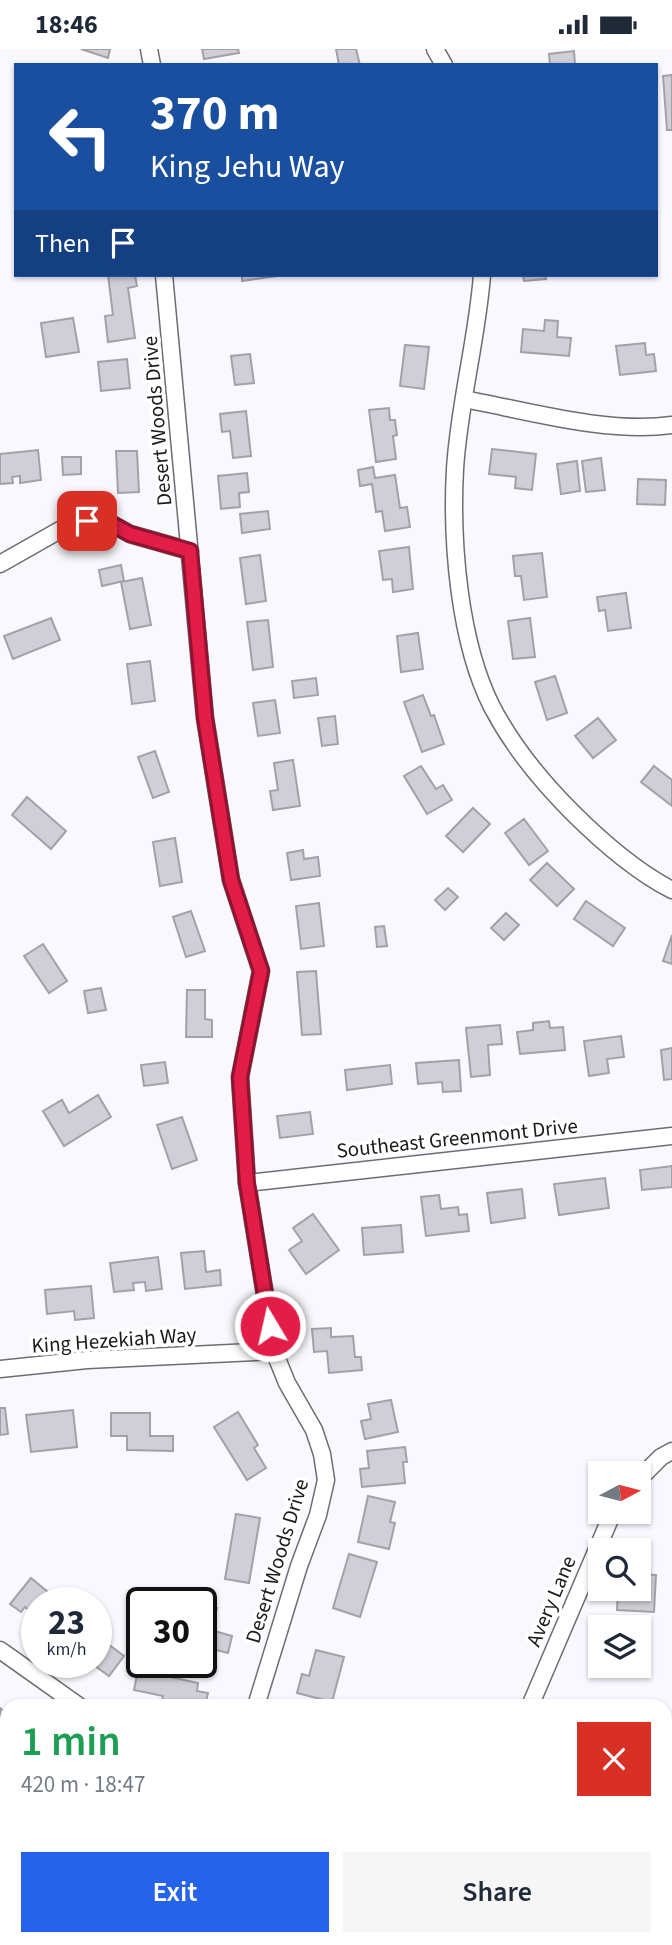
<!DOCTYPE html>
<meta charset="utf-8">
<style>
body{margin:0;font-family:"Source Sans 3",sans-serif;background:#f6f6f7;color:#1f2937;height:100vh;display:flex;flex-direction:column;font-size:26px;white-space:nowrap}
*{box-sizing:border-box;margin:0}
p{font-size:23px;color:#747a83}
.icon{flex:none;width:38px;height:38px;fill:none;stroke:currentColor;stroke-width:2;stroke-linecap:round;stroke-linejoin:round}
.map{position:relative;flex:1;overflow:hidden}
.drawer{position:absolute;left:0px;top:1650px;width:672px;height:247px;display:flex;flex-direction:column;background:#fff;border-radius:21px 21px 0 0;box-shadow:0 2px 5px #0004}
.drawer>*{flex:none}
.banner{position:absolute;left:14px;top:14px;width:644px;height:214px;border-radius:0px;box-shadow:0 2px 5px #0004;background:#1a4fa0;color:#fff;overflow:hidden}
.needle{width:46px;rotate:83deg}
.tools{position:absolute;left:588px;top:1412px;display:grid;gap:14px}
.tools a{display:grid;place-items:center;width:63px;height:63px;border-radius:0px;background:#fff;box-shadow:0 2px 5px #0004;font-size:35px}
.speed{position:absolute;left:21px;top:1538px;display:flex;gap:14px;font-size:35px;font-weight:700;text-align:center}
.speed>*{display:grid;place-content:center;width:91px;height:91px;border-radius:50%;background:#fff;box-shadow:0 2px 5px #0004;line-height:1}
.speed small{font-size:18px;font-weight:400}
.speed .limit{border:4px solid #111;border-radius:10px;background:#fff;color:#111}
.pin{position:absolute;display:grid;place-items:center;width:60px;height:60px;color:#fff;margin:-30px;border-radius:14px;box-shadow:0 4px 10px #0006}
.me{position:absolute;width:77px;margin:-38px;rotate:351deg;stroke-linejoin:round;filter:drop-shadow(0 0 5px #0008)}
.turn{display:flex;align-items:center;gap:24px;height:147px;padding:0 21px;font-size:32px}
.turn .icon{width:91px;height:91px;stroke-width:2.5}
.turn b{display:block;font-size:49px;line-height:60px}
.then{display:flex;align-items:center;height:66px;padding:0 21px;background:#0003;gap:14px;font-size:26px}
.round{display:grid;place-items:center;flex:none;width:74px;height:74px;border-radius:0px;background:#f6f6f7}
.summary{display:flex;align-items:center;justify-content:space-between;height:119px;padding:0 21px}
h1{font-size:42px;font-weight:600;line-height:52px;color:#1e9e55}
.action{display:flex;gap:14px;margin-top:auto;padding:14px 21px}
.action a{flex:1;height:80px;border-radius:0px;background:#2563eb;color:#fff;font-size:28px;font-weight:600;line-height:80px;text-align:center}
.action a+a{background:#f6f6f7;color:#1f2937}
.status{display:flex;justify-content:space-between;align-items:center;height:49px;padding:0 35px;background:#fff;direction:ltr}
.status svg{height:19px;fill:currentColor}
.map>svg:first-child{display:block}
</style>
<div class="status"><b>18:46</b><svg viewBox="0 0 49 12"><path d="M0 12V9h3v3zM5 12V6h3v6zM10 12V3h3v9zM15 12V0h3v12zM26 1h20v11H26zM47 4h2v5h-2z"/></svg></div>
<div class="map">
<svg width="672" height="1896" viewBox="0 0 672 1896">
<rect width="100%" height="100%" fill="#f9f8fe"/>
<polygon fill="#67ae93" points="120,1890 195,1890 206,1896 131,1896"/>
<g fill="#d0ced6" stroke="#a3a1a8" stroke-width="2">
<polygon points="81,0 110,0 108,9"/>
<polygon points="202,0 238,0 239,4 204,10"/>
<polygon points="336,0 356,0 360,16 339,16"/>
<polygon points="574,2 575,16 550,16 549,5"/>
<polygon points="672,26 672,81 667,81 663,27"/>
<polygon points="108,226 135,226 137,237 128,239 135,289 108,293 105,267 113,266"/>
<polygon points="242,226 285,226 242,232"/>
<polygon points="523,226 545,226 546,230 524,232"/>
<polygon points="73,269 79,303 46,308 41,274"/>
<polygon points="545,271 558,272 557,288 571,289 569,307 521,303 523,280 544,282"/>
<polygon points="645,294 646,306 654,305 656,322 620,326 616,297"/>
<polygon points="405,296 429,298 424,340 400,337"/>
<polygon points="250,305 254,334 235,336 231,307"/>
<polygon points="127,310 130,339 101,342 98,313"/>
<polygon points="389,359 390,371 395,371 397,386 393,387 396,410 376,413 369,361"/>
<polygon points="246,362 251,407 233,409 230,382 222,383 220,365"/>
<polygon points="492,400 536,405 532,441 515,439 516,428 489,425"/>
<polygon points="38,401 41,431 20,434 20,427 12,428 13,434 0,435 0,405"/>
<polygon points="116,402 137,402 139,443 118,444"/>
<polygon points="62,408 81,408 81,425 63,426"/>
<polygon points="601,409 605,441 586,443 582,412"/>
<polygon points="577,412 580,442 561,445 557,415"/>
<polygon points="373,418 375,429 395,426 400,459 407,458 410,478 385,482 382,462 376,463 372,435 360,437 358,421"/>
<polygon points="247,424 249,443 239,444 240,458 221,460 218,427"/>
<polygon points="638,430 666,431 665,456 637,455"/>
<polygon points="268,462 270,480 242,484 240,465"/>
<polygon points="409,498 413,540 393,543 392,530 383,531 379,502"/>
<polygon points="542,504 547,548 524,551 521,527 515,527 513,507"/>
<polygon points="260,506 266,552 246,555 240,509"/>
<polygon points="121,516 124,532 102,537 99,521"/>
<polygon points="142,529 151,576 130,580 121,533"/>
<polygon points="626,544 631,579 608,582 605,561 599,562 597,548"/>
<polygon points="51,569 60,591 13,610 4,587"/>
<polygon points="530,569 535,608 513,610 508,572"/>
<polygon points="268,571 273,618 253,621 247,573"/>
<polygon points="418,584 423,620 401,623 397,587"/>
<polygon points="150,612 155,652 132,655 127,615"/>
<polygon points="555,627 567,664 547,671 535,633"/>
<polygon points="316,629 318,646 294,649 292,632"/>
<polygon points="423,646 431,667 434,666 444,695 422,703 404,653"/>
<polygon points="275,651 280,684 258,687 253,654"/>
<polygon points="335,667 338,695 322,697 318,669"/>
<polygon points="598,669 616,691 593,709 575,687"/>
<polygon points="155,702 169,743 153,749 138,708"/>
<polygon points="293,711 300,757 273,761 270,742 278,741 274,714"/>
<polygon points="421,717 436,740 443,736 452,751 427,765 404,727"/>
<polygon points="654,717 672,731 672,757 641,733"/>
<polygon points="27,748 66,782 51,800 12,766"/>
<polygon points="473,759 490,775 463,803 446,787"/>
<polygon points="524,770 548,802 529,816 505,784"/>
<polygon points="175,789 182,833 160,837 153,793"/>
<polygon points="303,801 304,810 318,808 320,827 291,831 287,804"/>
<polygon points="547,814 574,840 557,857 530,831"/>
<polygon points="448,839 458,848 445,861 435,851"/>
<polygon points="586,852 625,879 613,897 574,870"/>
<polygon points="319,854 324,897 301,900 296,857"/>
<polygon points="191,862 205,902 186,908 173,868"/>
<polygon points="506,864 519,876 504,891 491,879"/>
<polygon points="384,877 387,897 377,898 375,878"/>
<polygon points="672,886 672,915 663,912"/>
<polygon points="43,895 67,932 49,944 24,907"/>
<polygon points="316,922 321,985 302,986 297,923"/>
<polygon points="101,939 106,961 88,964 84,942"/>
<polygon points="187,941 205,941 205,970 212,971 212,988 186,988"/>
<polygon points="549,972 550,979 563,978 565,1001 520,1005 517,983 533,981 533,974"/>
<polygon points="500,976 502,995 488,996 490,1026 471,1028 466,979"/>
<polygon points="621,987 624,1008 607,1010 609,1024 589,1027 584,992"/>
<polygon points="672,999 672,1030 664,1031 661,1001"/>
<polygon points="459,1011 461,1042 443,1043 442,1033 418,1035 416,1014"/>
<polygon points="165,1013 168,1034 144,1037 141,1016"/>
<polygon points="390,1016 392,1035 347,1041 345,1021"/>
<polygon points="98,1046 111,1068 64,1097 43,1062 62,1051 69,1064"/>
<polygon points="310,1063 313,1085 280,1089 277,1067"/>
<polygon points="182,1068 197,1111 172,1120 157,1076"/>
<polygon points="672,1117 672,1138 642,1141 640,1121"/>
<polygon points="605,1129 609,1159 559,1166 554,1135"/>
<polygon points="522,1140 525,1169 491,1174 487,1144"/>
<polygon points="439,1146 441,1160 458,1158 459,1166 467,1165 469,1182 426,1187 421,1148"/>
<polygon points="313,1165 339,1201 306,1225 289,1201 302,1192 293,1179"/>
<polygon points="401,1176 403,1203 364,1206 362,1179"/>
<polygon points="204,1202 206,1223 220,1221 221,1236 185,1240 181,1204"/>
<polygon points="158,1208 162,1240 146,1242 145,1233 133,1234 134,1241 114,1243 110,1214"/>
<polygon points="91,1237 94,1269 75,1271 74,1262 47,1265 45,1241"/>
<polygon points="331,1279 331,1288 353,1287 355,1308 361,1308 362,1321 329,1324 327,1302 314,1303 312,1280"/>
<polygon points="391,1351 398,1383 365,1390 361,1372 371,1370 368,1355"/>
<polygon points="0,1359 5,1359 8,1385 0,1386"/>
<polygon points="73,1361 77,1398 31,1403 26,1366"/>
<polygon points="238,1363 258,1396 254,1399 266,1419 247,1431 214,1378"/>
<polygon points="111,1364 150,1364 150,1387 173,1387 173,1402 127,1401 127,1387 111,1387"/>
<polygon points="405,1398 407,1413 403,1413 405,1434 362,1438 360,1420 369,1419 367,1402"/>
<polygon points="368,1447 395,1453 390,1473 395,1474 389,1500 358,1493"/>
<polygon points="236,1465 260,1469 249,1534 225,1530"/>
<polygon points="349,1505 377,1513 360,1568 333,1559"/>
<polygon points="639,1525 656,1526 654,1563 617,1561 618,1540 639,1540"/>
<polygon points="31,1529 59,1552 58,1554 37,1554 37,1568 25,1558 21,1563 10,1555"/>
<polygon points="201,1555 217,1559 211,1581 232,1587 228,1604 201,1597"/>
<polygon points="96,1586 124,1607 109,1627 91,1614 96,1614"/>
<polygon points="316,1601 344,1608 332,1653 297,1644 302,1625 309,1627"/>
<polygon points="138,1621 198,1634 197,1642 208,1644 205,1657 161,1657 163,1647 134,1641"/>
<polygon points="0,1659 7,1665 7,1677 0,1687"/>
<polygon points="0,1884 7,1890 21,1896 0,1896"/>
<polygon points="65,1890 82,1890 92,1896 62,1896"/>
</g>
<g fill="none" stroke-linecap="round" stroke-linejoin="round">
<g stroke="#6e6c73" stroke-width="19">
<g id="minor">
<polyline points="149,0 152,16"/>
<polyline points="435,0 444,16"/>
<polyline points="164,226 205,669 231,831 261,922 240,1028 247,1134 274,1302 287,1334 314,1381 322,1405 326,1431 318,1466 299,1517 256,1657"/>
<path d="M482,226C477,291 459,355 455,420C451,493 459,593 492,658C513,698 541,732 572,763C602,793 635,822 672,841"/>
<path d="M464,350C528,362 608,385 672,376"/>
<polyline points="0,515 67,477 87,472 110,474 130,485 190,502"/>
<polyline points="247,1134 672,1087"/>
<polyline points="0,1320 87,1311 274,1302"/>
<polyline points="639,1430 661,1408 672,1402"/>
<polyline points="0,1601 79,1657"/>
<polyline points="530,1657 613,1463"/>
<polyline points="524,1890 524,1896"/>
</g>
</g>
<use href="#minor" stroke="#fff" stroke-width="16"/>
</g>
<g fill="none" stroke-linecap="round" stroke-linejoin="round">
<g stroke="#92132f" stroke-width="18">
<polyline id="route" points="87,472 110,474 130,485 190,502 205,669 231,831 261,922 240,1028 247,1134 270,1277"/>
</g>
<use href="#route" stroke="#e11d48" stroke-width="12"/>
</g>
<g text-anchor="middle" stroke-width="7" stroke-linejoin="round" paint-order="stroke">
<g font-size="21" fill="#1a191c" stroke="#fff">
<text transform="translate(157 372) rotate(-95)" y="7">Desert Woods Drive</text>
<text transform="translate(457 1089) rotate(-6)" y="7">Southeast Greenmont Drive</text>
<text transform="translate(114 1291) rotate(-4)" y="7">King Hezekiah Way</text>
<text transform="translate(277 1512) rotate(-73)" y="7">Desert Woods Drive</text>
<text transform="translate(551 1552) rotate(-67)" y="7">Avery Lane</text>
</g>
</g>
</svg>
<div class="tools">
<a><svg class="needle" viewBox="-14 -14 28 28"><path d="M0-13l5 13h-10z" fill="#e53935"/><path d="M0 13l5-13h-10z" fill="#747a83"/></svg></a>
<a><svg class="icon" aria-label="search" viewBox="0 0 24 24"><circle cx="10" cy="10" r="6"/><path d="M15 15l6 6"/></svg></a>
<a><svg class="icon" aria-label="layers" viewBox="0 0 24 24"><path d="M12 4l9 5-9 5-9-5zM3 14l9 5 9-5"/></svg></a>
</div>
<div class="speed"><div>23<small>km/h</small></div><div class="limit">30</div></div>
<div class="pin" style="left:87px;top:472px;background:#d93025"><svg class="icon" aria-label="arrive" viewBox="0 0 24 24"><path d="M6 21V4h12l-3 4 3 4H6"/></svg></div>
<svg class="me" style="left:270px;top:1277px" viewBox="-20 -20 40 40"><circle r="17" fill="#e11d48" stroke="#fff" stroke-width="3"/><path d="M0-11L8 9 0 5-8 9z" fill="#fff"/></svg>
<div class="banner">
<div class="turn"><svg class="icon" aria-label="left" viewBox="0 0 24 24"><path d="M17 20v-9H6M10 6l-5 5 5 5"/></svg><div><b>370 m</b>King Jehu Way</div></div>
<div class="then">Then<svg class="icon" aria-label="arrive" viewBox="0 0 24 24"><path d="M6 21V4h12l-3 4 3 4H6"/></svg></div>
</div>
<section class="drawer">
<div class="summary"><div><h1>1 min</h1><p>420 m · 18:47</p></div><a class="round" style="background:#d93025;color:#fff"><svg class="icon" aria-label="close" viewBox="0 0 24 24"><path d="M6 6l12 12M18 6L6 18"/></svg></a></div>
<div class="action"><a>Exit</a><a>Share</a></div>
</section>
</div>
